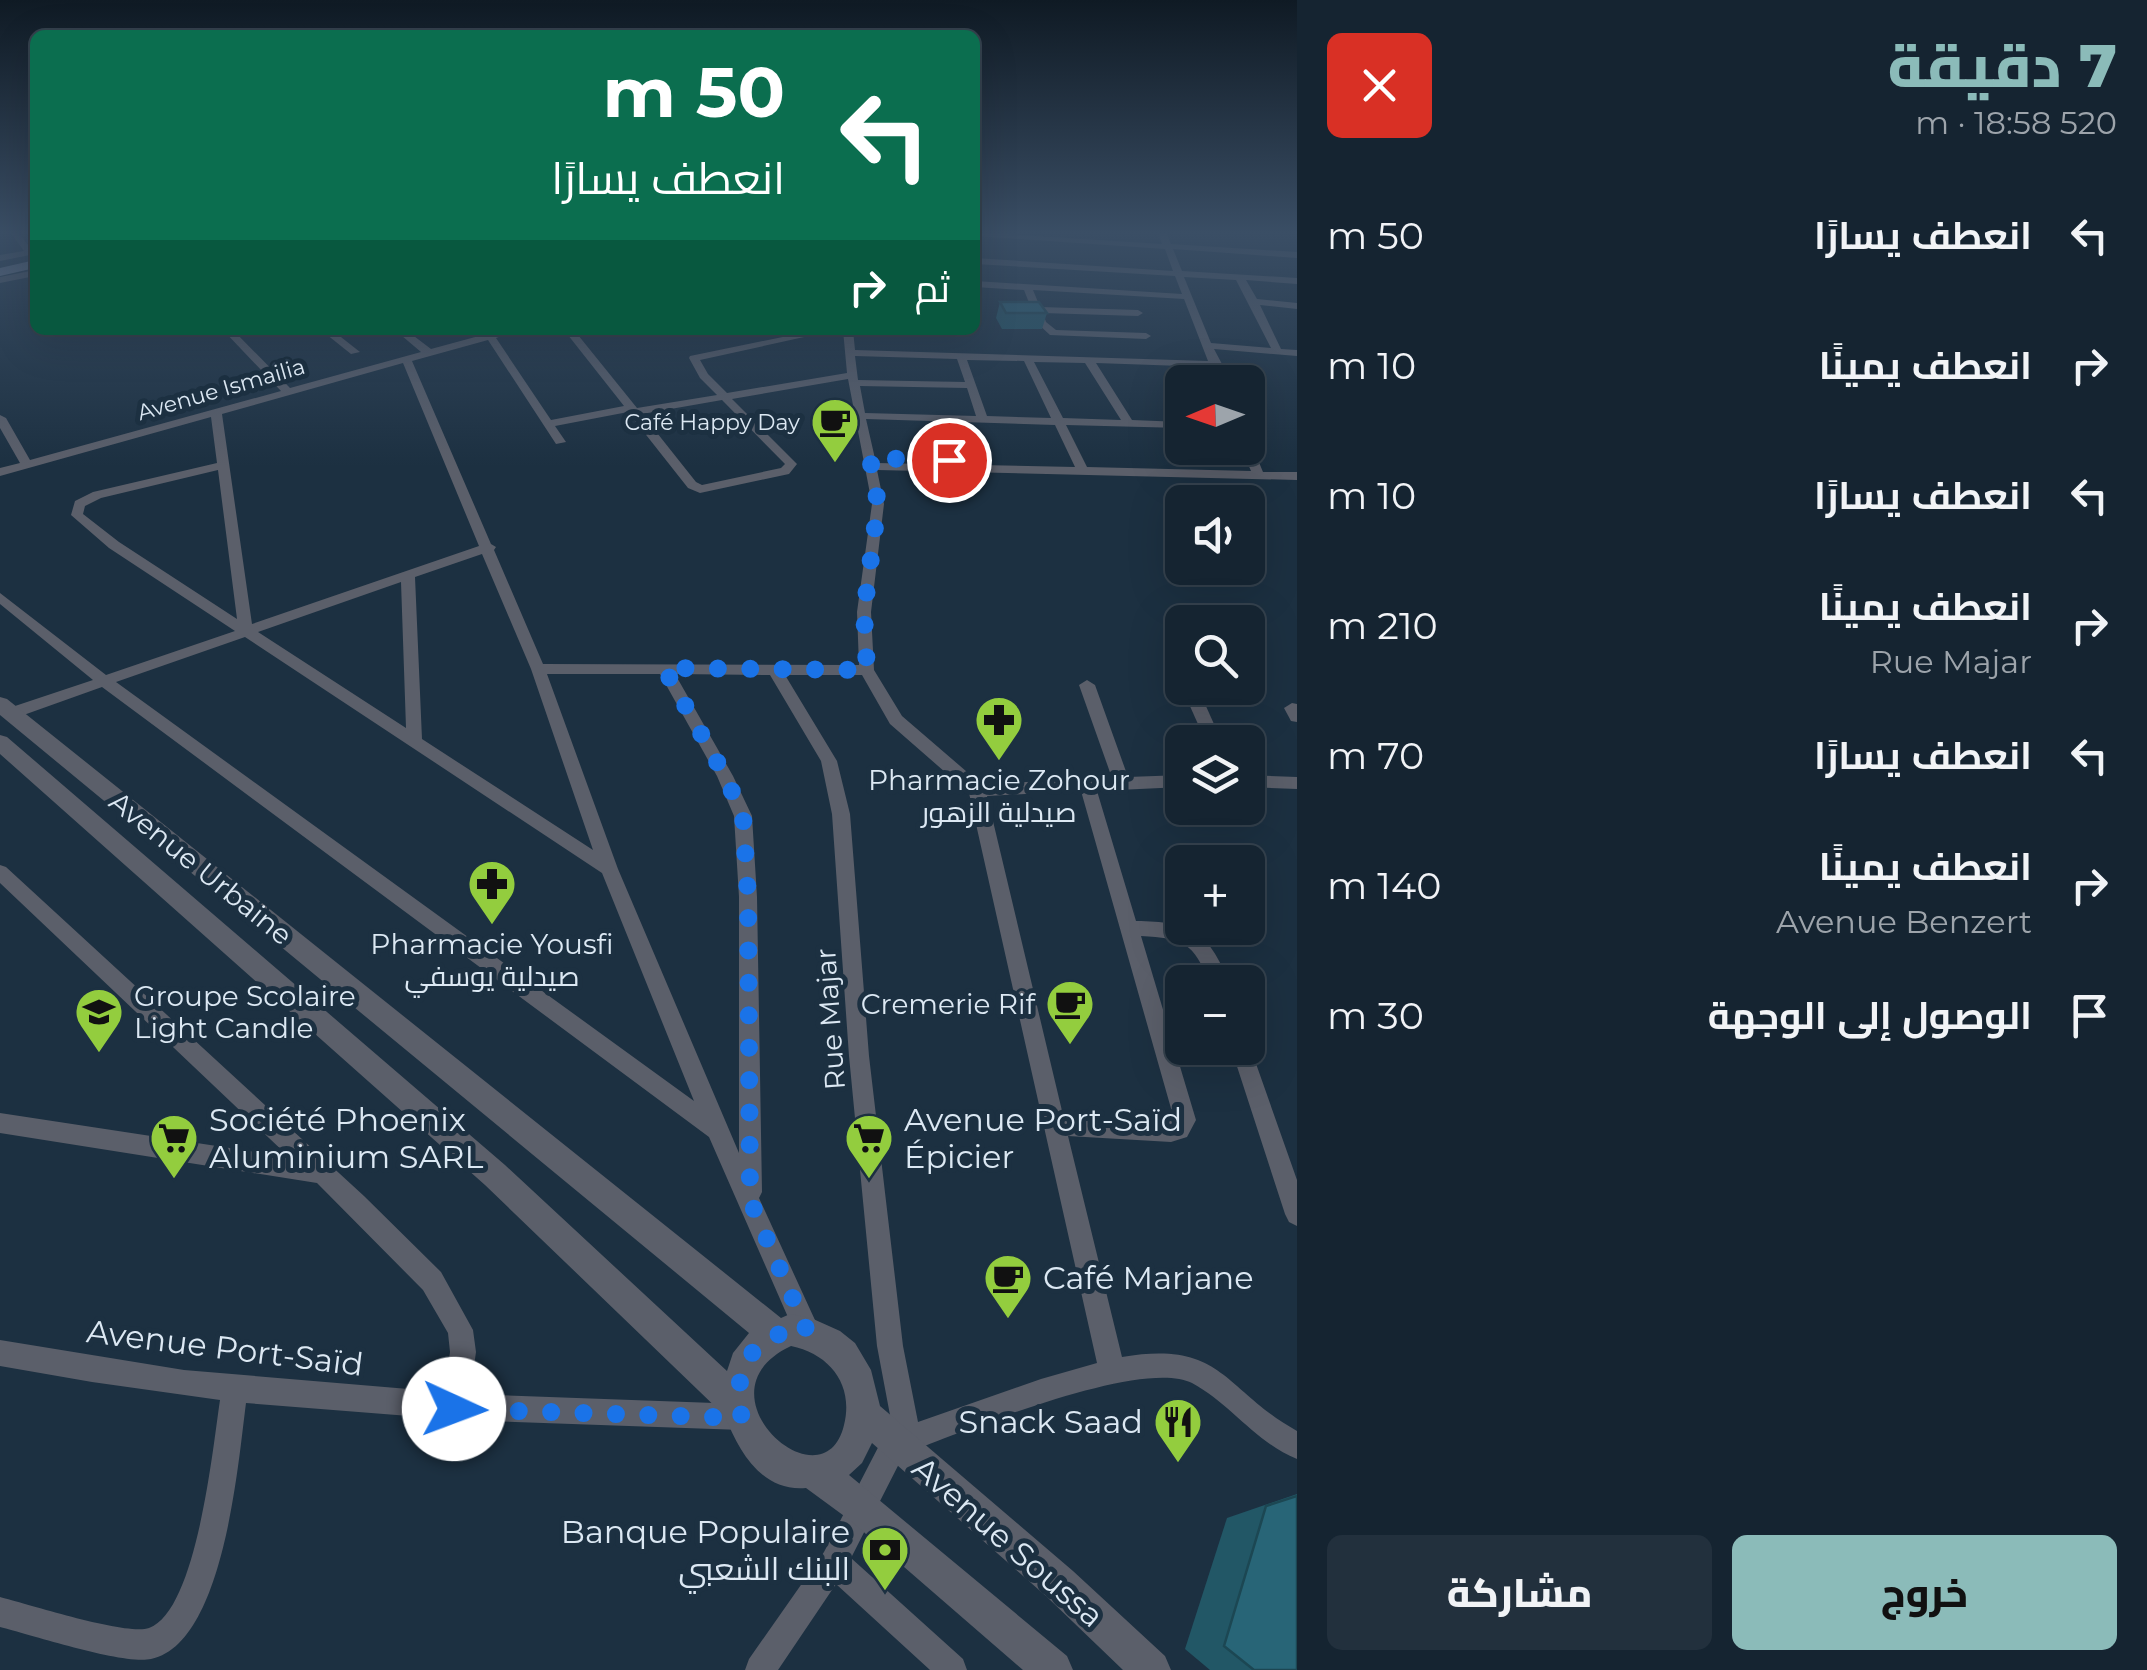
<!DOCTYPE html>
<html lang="ar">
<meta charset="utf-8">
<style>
body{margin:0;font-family:Montserrat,Cairo,sans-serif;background:#22303d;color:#f1f3f6;direction:rtl;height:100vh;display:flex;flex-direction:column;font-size:38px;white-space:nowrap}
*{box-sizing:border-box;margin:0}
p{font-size:32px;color:#9da4ab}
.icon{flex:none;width:55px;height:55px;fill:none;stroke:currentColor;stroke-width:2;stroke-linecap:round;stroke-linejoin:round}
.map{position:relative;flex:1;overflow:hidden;direction:ltr}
.panel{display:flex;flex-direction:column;background:#152431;width:850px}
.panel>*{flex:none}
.hud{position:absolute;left:30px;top:30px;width:950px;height:305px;border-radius:15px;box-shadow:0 10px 40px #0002,0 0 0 2px #34414d;direction:rtl;background:#0b6e4f;color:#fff;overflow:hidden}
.needle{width:65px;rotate:268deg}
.tools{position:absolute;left:1165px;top:365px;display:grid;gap:20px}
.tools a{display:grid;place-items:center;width:100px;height:100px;border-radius:15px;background:#152431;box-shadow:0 10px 40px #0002,0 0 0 2px #34414d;font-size:50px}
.pin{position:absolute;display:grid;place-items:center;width:85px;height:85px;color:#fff;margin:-42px;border:5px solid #fff;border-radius:50%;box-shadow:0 2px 10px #0007}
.me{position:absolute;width:110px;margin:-55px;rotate:92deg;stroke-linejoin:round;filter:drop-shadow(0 0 8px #0008)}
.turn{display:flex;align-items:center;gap:35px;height:210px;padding:0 30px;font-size:45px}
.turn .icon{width:130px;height:130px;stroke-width:2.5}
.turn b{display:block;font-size:70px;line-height:85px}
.then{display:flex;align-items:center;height:95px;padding:0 30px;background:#0003;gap:20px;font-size:38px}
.round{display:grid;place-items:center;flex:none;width:105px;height:105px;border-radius:15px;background:#22303d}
.overview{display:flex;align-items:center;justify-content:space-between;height:170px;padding:0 30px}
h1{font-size:60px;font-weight:800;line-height:75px;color:#8bbbb9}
.primary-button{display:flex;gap:20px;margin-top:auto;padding:20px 30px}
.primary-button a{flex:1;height:115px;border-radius:15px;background:#8bbbb9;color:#111;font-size:40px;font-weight:800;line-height:115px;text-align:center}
.primary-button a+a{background:#22303d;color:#f1f3f6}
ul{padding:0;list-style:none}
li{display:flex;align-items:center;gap:30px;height:130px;padding:0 30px}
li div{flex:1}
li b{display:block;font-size:38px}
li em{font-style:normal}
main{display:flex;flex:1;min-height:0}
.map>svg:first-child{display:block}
</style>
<main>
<section class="panel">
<div class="overview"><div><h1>7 دقيقة</h1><p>520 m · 18:58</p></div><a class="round" style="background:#d93025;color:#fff"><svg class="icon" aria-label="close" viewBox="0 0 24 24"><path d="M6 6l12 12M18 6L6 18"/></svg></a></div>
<ul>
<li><svg class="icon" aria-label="left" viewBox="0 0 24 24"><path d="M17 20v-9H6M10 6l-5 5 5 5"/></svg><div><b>انعطف يسارًا</b></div><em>50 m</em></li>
<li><svg class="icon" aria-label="right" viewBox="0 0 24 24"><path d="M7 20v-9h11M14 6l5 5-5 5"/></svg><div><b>انعطف يمينًا</b></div><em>10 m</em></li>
<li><svg class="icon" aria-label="left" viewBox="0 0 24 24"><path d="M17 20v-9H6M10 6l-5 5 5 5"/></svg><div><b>انعطف يسارًا</b></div><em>10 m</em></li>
<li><svg class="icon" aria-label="right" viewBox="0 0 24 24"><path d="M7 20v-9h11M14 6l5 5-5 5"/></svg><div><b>انعطف يمينًا</b><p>Rue Majar</p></div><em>210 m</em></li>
<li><svg class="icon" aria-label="left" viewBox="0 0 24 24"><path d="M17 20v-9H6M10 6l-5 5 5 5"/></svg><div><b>انعطف يسارًا</b></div><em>70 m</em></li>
<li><svg class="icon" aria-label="right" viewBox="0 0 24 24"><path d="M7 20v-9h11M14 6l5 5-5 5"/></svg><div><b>انعطف يمينًا</b><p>Avenue Benzert</p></div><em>140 m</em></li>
<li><svg class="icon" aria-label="arrive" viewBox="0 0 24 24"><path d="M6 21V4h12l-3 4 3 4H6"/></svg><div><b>الوصول إلى الوجهة</b></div><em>30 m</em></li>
</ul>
<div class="primary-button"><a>خروج</a><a>مشاركة</a></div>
</section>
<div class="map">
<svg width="1297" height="1670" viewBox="0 0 1297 1670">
<rect width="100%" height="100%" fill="#1c3041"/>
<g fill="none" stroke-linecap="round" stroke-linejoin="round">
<polyline stroke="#5b5f6a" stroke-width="5" points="118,330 121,334"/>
<g fill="#5b5f6a" fill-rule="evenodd">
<polygon points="10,232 18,232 31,249 35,248 35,254 0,261 0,255 24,251"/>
<path d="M975,232L1162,244L1158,232H1166L1171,244L1297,252V258L1173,249L1182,271L1297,278V284L1246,280L1257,299L1297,303V309L1260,305L1281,349L1297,350V356L1214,349L1222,364L1227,382H1217L1211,367L1096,363L1132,420L1182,422V428L1066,425L1087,467L1251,471L1241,448H1248V445L1253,448L1263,472H1297V480L877,470L884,504L871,612L874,670L902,716L981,784L1112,778L1079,685L1087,680L1095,685L1128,777L1182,775V787L1097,791L1136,921C1190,922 1208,930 1229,982H1209C1194,943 1183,938 1141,936L1196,1120L1187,1137L1171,1142L1068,1136L1122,1357C1224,1340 1223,1390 1297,1431V1459C1255,1442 1231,1404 1192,1383C1141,1357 959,1433 904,1454L851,1558L963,1659L967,1670H930L836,1584L778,1670H745L749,1659L824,1552L885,1434L893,1431L877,1346L849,1056L832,814L821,761L770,675L675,674L733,776L752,816L757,897L762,1192L759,1198L820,1331L816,1340L807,1344L798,1340L709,1137L102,687L18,717H6L4,713L6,709L93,680L0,604V593L106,675L235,631L109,548L71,515L75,501L93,492L217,463L211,417L0,476V468L20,463L0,428V415L6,418L30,460L281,391L223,330H233L290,388L421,352L395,330H406L431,349L501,330H517L496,338L551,420L624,406L564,330H574L637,408L717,395L700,378L689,358L690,356L817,330H836L700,360L708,374L727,393L847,373L843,330H853L855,350L1208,361L1184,299L1033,290L1040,307L1138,310L1143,313L1138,316L1043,313L1046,322L1056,330L1146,333L1151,336L1146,339L1050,335L1037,323L1024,290L975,287V281L1182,294L1175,276L975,264V258L1173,271L1165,249L975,236ZM1184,277L1236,280L1271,348L1211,343ZM488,340L556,444L566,442L555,426L628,412L688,488L700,493L789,474L797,464L732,399L848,379L872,504L857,612L859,665L543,664L494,550L496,547L491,544L412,361ZM855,356L957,359L965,382L858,380ZM967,360L1024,361L1051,418L987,416ZM1034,362L1085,363L1121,420L1063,418ZM403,363L479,546L252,624L222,414ZM860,386L967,388L976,416L865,413ZM722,400L785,464L781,468L702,485L696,482L642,414ZM866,419L1055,425L1075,467L876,463ZM218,470L237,619L119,542L83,514L85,506L101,498ZM482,554L531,669L593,850L422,739L415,577ZM401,582L406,728L258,632ZM245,637L602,873L694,1101L116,682ZM547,674H660L717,776L734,816L739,897V1153L618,869ZM785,675H862L890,724L969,793L1097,1363L1041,1379L918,1422L903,1346L869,1056L850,814L837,761ZM1081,791L1174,1119L1173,1120L1063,1115L987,796Z"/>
<polygon points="35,270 35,276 0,283 0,277"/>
<polygon points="321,330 332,330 360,352 351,354"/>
<polygon points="975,330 970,333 913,334 908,331"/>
<polygon points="1193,690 1201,695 1222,742 1206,742 1185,695"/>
<polygon points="1292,703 1297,704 1297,722 1291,721 1284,708"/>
<polygon points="1248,775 1297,777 1297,789 1248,787"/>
<path d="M0,865L6,867L364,1196L441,1272L473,1330L476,1352L470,1394L742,1404L751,1408L755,1417L751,1426L742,1430L461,1420L455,1422L447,1419L246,1403C238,1464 224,1644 151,1659C123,1665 32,1635 0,1627V1597C28,1604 127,1636 149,1628C197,1611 213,1446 220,1400L92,1382L0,1366V1340L184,1370L444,1392L450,1352L448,1333L423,1290L317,1183L0,1133V1113L289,1157L0,883Z"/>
<polygon points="1248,1041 1297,1180 1297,1226 1289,1222 1285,1214 1231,1048 1248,1048"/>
</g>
<path fill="#5b5f6a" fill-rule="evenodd" d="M0,697L7,699L781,1318L790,1314L811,1318L840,1331L855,1343L871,1370L880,1406L1073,1571L1165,1656L1171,1670H1123L1047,1597L872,1443L862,1463L849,1475L1067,1656L1073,1670H1023L851,1521L806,1488C762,1492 739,1452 725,1416L485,1185L0,754V735L7,737L505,1165L727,1371L733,1353L749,1333L0,715ZM791,1346C830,1354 854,1385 844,1425C824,1510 691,1393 791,1346Z"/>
<polygon fill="#868fa5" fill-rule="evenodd" points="35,260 35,268 0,276 0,268"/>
</g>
<g fill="#225766">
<polygon points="1000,302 1047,313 1042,329 1002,329 996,318"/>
<polygon points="1297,1494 1297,1670 1210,1670 1185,1649 1227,1518"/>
</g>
<g fill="#286577" stroke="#1c4753" stroke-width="2.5">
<polygon points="1000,302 1039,302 1047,313 1006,313"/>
<polygon points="1297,1496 1297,1670 1254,1670 1224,1646 1266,1506"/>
</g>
<linearGradient id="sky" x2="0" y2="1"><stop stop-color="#0f1a24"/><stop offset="0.5" stop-color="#3a4e65"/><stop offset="1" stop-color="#3a4e65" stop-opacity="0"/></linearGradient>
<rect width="1297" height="466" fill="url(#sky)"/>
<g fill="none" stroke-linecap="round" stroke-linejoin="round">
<path stroke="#1a73e8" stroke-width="18" stroke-dasharray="0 32.4" d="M454,1409L742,1418C730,1370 755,1328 807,1331L750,1200L748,897L743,816L725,776L664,668L867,670L864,612L878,504L870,458L949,460"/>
</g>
<defs>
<g id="cafe-pin" transform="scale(2.5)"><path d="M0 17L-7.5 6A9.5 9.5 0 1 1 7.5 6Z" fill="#93cd3e" stroke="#1c3041"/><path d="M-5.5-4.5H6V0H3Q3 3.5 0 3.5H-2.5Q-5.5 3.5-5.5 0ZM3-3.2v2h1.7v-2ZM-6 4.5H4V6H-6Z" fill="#111"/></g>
<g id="pharmacy-pin" transform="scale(2.5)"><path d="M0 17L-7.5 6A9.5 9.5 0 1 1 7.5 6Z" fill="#93cd3e" stroke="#1c3041"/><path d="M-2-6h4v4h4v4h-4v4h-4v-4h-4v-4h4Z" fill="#111"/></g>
<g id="school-pin" transform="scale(2.5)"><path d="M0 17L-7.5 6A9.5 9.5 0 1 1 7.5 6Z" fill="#93cd3e" stroke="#1c3041"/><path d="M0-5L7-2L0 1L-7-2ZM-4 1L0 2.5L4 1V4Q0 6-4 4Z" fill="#111"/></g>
<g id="supermarket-pin" transform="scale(2.5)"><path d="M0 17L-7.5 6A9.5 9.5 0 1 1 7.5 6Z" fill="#93cd3e" stroke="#1c3041"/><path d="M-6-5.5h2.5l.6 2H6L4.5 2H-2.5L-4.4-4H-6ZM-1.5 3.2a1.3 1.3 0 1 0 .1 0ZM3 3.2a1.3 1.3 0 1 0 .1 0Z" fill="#111"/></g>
<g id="restaurant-pin" transform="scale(2.5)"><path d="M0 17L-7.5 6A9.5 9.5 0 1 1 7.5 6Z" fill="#93cd3e" stroke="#1c3041"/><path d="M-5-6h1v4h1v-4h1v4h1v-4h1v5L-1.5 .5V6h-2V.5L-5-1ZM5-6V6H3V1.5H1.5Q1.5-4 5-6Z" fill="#111"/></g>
<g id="bank-pin" transform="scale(2.5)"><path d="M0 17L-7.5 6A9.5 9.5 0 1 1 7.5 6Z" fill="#93cd3e" stroke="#1c3041"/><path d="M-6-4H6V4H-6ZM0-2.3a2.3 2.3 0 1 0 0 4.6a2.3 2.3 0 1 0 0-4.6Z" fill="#111"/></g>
</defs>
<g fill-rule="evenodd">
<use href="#cafe-pin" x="835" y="422"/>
<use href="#pharmacy-pin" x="999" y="720"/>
<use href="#pharmacy-pin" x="492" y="884"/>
<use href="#cafe-pin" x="1070" y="1004"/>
<use href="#school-pin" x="99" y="1012"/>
<use href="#supermarket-pin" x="174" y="1138"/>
<use href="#supermarket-pin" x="869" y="1138"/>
<use href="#cafe-pin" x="1008" y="1278"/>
<use href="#restaurant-pin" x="1178" y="1422"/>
<use href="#bank-pin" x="885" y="1550"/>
</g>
<g text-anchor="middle" stroke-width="10" stroke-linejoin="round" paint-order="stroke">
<g font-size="22" fill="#dce8f3" stroke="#1c3041">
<text transform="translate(221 389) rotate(-16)" y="8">Avenue Ismailia</text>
</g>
<g font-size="22" fill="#dce8f3" stroke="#1c3041" text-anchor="end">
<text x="800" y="430">Café Happy Day</text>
</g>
<g font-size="28" fill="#dce8f3" stroke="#1c3041">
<text x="999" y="790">Pharmacie Zohour<tspan x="999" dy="32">صيدلية الزهور</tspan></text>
<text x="492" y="954">Pharmacie Yousfi<tspan x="492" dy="32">صيدلية يوسفي</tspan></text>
<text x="134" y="1006" text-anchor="start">Groupe Scolaire<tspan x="134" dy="32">Light Candle</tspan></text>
<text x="1035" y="1014" text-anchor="end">Cremerie Rif</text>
</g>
<g font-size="28" fill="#dce8f3" stroke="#1c3041">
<text transform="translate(201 868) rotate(39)" y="10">Avenue Urbaine</text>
<text transform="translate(830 1019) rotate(-94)" y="10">Rue Majar</text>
</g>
<g font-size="32" fill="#dce8f3" stroke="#1c3041" text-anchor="start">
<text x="209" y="1131">Société Phoenix<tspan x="209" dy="37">Aluminium SARL</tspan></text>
<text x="904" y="1131">Avenue Port-Saïd<tspan x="904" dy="37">Épicier</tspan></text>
<text x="1043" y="1289">Café Marjane</text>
<text x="1143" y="1433" text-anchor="end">Snack Saad</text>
<text x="850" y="1543" text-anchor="end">Banque Populaire<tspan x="850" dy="37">البنك الشعبي</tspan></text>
</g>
<g font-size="32" fill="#dce8f3" stroke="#1c3041">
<text transform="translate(225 1348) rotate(7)" y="11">Avenue Port-Saïd</text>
<text transform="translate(1008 1542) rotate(41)" y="11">Avenue Soussa</text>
</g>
</g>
</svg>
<div class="tools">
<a><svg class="needle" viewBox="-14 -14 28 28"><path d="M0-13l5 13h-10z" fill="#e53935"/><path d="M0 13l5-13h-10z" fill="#9da4ab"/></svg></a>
<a><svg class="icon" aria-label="sound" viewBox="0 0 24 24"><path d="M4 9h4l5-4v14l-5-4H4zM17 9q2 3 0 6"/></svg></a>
<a><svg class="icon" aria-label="search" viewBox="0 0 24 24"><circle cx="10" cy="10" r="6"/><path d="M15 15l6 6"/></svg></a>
<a><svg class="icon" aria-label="layers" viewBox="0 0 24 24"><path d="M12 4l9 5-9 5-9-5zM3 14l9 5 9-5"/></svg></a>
<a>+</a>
<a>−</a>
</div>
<div class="pin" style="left:949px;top:460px;background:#d93025"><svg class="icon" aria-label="arrive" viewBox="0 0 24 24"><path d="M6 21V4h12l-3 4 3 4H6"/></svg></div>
<svg class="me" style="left:454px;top:1409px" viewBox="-20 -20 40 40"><circle r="19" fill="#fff"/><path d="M0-13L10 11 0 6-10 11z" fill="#1a73e8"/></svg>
<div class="hud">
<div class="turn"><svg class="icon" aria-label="left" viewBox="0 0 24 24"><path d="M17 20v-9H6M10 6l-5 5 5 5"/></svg><div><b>50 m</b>انعطف يسارًا</div></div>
<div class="then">ثم<svg class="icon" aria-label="right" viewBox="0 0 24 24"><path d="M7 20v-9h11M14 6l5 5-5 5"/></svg></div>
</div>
</div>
</main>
